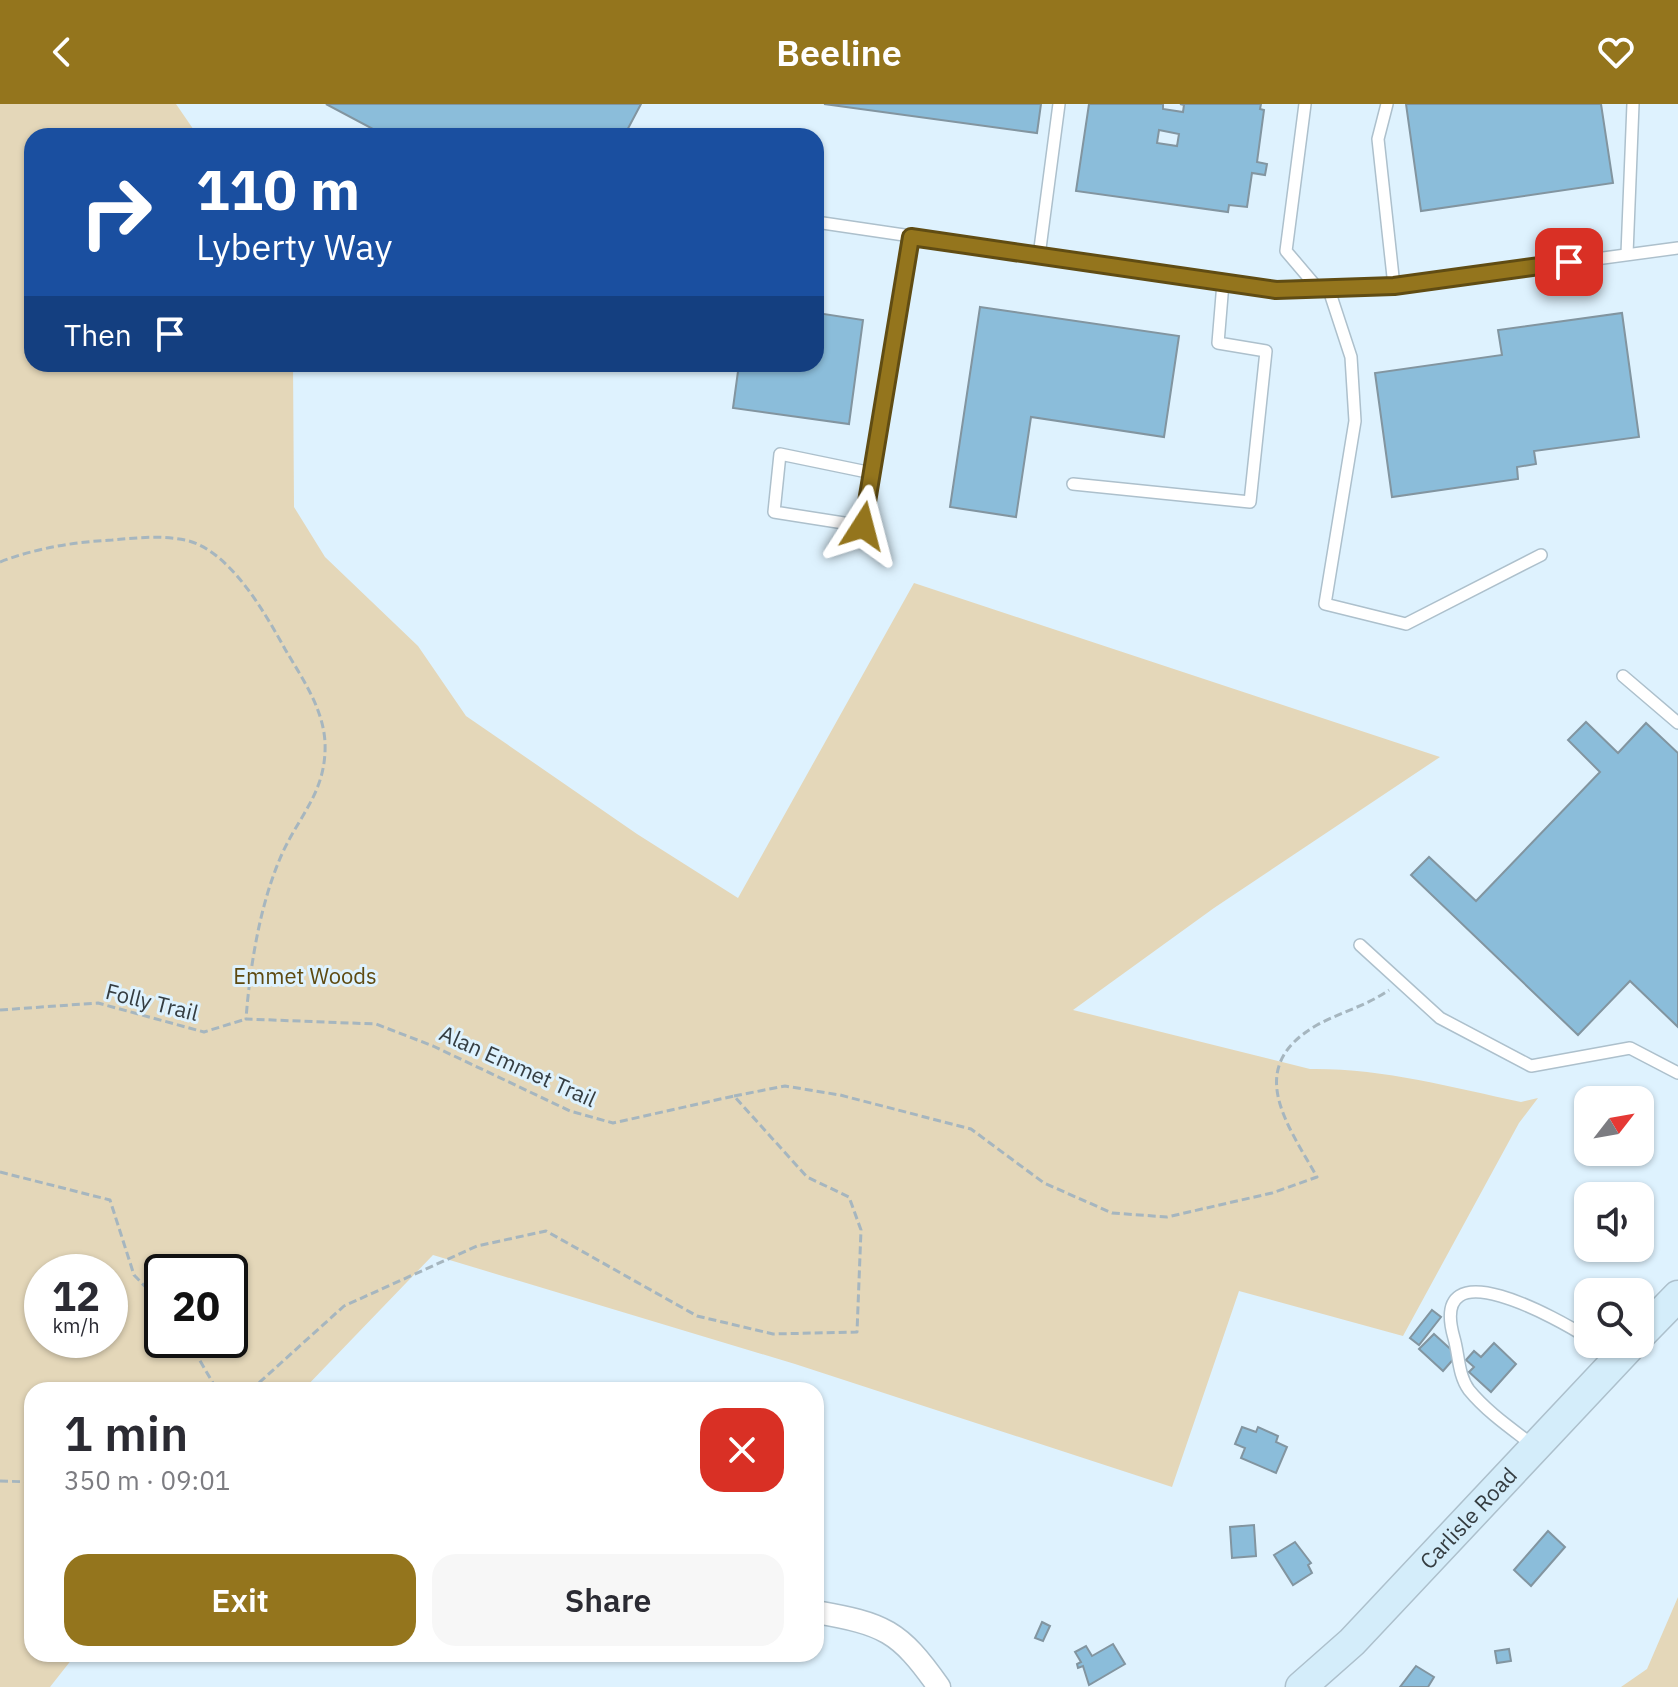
<!DOCTYPE html>
<meta charset="utf-8">
<style>
body{margin:0;font-family:"IBM Plex Sans",sans-serif;background:#f7f7f7;color:#2b2b33;height:100vh;display:flex;flex-direction:column;font-size:30px;white-space:nowrap}
*{box-sizing:border-box;margin:0}
p{font-size:26px;color:#7c7c81}
.icon{flex:none;width:44px;height:44px;fill:none;stroke:currentColor;stroke-width:2;stroke-linecap:round;stroke-linejoin:round}
.map{position:relative;flex:1;overflow:hidden}
.drawer{position:absolute;left:24px;top:1278px;width:800px;height:280px;display:flex;flex-direction:column;background:#fff;border-radius:24px;box-shadow:0 2px 6px #0004}
.drawer>*{flex:none}
.banner{position:absolute;left:24px;top:24px;width:800px;height:244px;border-radius:24px;box-shadow:0 2px 6px #0004;background:#1a4fa0;color:#fff;overflow:hidden}
.needle{width:52px;rotate:59deg}
.buttons{position:absolute;left:1574px;top:982px;display:grid;gap:16px}
.buttons a{display:grid;place-items:center;width:80px;height:80px;border-radius:16px;background:#fff;box-shadow:0 2px 6px #0004;font-size:40px}
.speed{position:absolute;left:24px;top:1150px;display:flex;gap:16px;font-size:40px;font-weight:700;text-align:center}
.speed>*{display:grid;place-content:center;width:104px;height:104px;border-radius:50%;background:#fff;box-shadow:0 2px 6px #0004;line-height:1}
.speed small{font-size:20px;font-weight:400}
.speed .limit{border:4px solid #111;border-radius:12px;background:#fff;color:#111}
.pin{position:absolute;display:grid;place-items:center;width:68px;height:68px;color:#fff;margin:-34px;border-radius:16px;box-shadow:0 4px 12px #0006}
.me{position:absolute;width:88px;margin:-44px;rotate:9deg;stroke-linejoin:round;filter:drop-shadow(0 0 6px #0008)}
.turn{display:flex;align-items:center;gap:28px;height:168px;padding:0 40px;font-size:36px}
.turn .icon{width:104px;height:104px;stroke-width:2.5}
.turn b{display:block;font-size:56px;line-height:68px}
.then{display:flex;align-items:center;height:76px;padding:0 40px;background:#0003;gap:16px;font-size:30px}
.round{display:grid;place-items:center;flex:none;width:84px;height:84px;border-radius:24px;background:#f7f7f7}
.overview{display:flex;align-items:center;justify-content:space-between;height:136px;padding:0 40px}
h1{font-size:48px;font-weight:600;line-height:60px}
.action{display:flex;gap:16px;margin-top:auto;padding:16px 40px}
.action a{flex:1;height:92px;border-radius:24px;background:#94751d;color:#fff;font-size:32px;font-weight:600;line-height:92px;text-align:center}
.action a+a{background:#f7f7f7;color:#2b2b33}
header{display:flex;justify-content:space-between;align-items:center;height:104px;padding:0 40px;background:#94751d;color:#fff;font-size:36px;font-weight:600}
.map>svg:first-child{display:block}
</style>
<header><svg class="icon" aria-label="back" viewBox="0 0 24 24"><path d="M15 5l-7 7 7 7"/></svg>Beeline<svg class="icon" aria-label="heart" viewBox="0 0 24 24"><path d="M12 20l-8-8c-3-5 5-10 8-4 3-6 11-1 8 4z"/></svg></header>
<div class="map">
<svg width="1678" height="1583" viewBox="0 0 1678 1583">
<rect width="100%" height="100%" fill="#def2fe"/>
<g fill="#e4d7b9" fill-rule="evenodd">
<path d="M0,0H176L198,32H32V260H293L294,403L325,453L418,542L466,612L637,730L738,794L914,479L1440,653L1214,804L1073,906L1310,965C1381,964 1451,983 1521,998L1538,994L1519,1019L1403,1232L1239,1187L1172,1383L795,1260L433,1151L303,1286H32V1550H76L50,1583H0ZM42,1168H110V1236H42ZM162,1168H230V1236H162Z"/>
<polygon points="1678,1493 1678,1583 1621,1583 1647,1565"/>
</g>
<g fill="#8bbdda" stroke="#8295a0" stroke-width="2" fill-rule="evenodd">
<polygon points="326,0 641,0 624,32 507,32 499,28 496,32 386,32"/>
<polygon points="824,0 1041,0 1037,29"/>
<path d="M1089,0H1163V5L1183,8L1184,1L1180,0H1261L1260,5L1264,6L1257,58L1267,60L1265,71L1252,69L1247,103L1229,101L1228,108L1076,87ZM1159,26L1179,30L1177,42L1157,39Z"/>
<polygon points="1406,0 1601,0 1613,79 1421,107"/>
<polygon points="816,200 817,209 863,216 849,320 733,304 739,260 816,260"/>
<polygon points="980,203 1179,232 1164,333 1031,313 1016,413 950,403"/>
<polygon points="1622,209 1639,333 1534,347 1536,360 1517,363 1518,375 1392,393 1375,269 1502,251 1498,226"/>
<polygon points="1586,618 1618,649 1646,619 1678,649 1678,923 1630,877 1578,931 1411,771 1429,753 1476,797 1600,668 1568,636"/>
<polygon points="1432,1206 1441,1213 1419,1241 1410,1234"/>
<polygon points="1434,1230 1457,1251 1443,1267 1419,1245"/>
<polygon points="1494,1239 1516,1260 1491,1288 1469,1268 1474,1263 1466,1256 1474,1247 1481,1253"/>
<polygon points="1242,1323 1256,1328 1258,1323 1278,1332 1276,1338 1287,1343 1276,1369 1241,1354 1245,1344 1235,1340"/>
<polygon points="1254,1421 1256,1452 1232,1454 1230,1423"/>
<polygon points="1548,1427 1565,1443 1531,1482 1514,1466"/>
<polygon points="1295,1438 1311,1459 1308,1461 1312,1469 1293,1481 1274,1451"/>
<polygon points="1042,1518 1050,1522 1043,1537 1035,1534"/>
<polygon points="1113,1540 1125,1560 1089,1581 1083,1562 1078,1564 1077,1560 1081,1558 1075,1548 1086,1542 1092,1552"/>
<polygon points="1509,1545 1511,1557 1497,1559 1495,1547"/>
<polygon points="1416,1562 1434,1573 1428,1583 1400,1583"/>
</g>
<g fill="none" stroke-linecap="round" stroke-linejoin="round">
<g stroke="#adc0cc" stroke-width="14">
<g id="service">
<polyline points="1305,0 1286,147 1320,187"/>
<polyline points="1387,0 1378,35 1394,182"/>
<polyline points="816,118 1276,186 1394,182 1678,144"/>
<polyline points="1627,150 1633,0"/>
<polyline points="1039,152 1059,0"/>
<polyline points="1329,186 1351,253 1355,317 1325,500 1406,520 1541,451"/>
<polyline points="872,369 780,350 774,408 863,422 911,133"/>
<polyline points="1073,380 1250,398 1266,247 1218,239 1223,179"/>
<polyline points="1623,572 1678,619"/>
<polyline points="1360,841 1440,914 1531,962 1630,944 1678,969"/>
<polyline points="1597,1240 1616,1255"/>
<path d="M1534,1342C1512,1325 1487,1308 1469,1286C1458,1271 1459,1251 1454,1234C1427,1140 1560,1216 1588,1234"/>
</g>
</g>
<g stroke="#adc0cc" stroke-width="25">
<path id="minor" d="M816,1508C884,1520 899,1526 939,1583"/>
</g>
<g stroke="#adc0cc" stroke-width="33">
<g id="secondary">
<polyline points="1640,1231 1678,1192"/>
<path id="s1" d="M1301,1583L1352,1538L1632,1240"/>
</g>
</g>
<g stroke="#a6b6bf" stroke-width="3" stroke-dasharray="8 4" stroke-linecap="butt">
<path d="M0,458C36,444 74,438 112,436C136,434 161,431 185,436C229,445 265,509 285,545C302,574 323,604 325,638C327,687 300,710 282,750C260,799 250,862 246,915L376,920L433,942L570,1007L613,1019L734,992L807,1073L849,1093L861,1126L857,1228L773,1230L697,1212L546,1127L477,1142L344,1202L251,1286"/>
<polyline points="0,906 98,899 204,928 246,915"/>
<path d="M734,992L785,982L840,991L971,1025L1044,1079L1112,1109L1167,1113L1272,1089L1317,1073C1286,1018 1244,963 1317,921C1341,908 1366,902 1389,886"/>
<polyline points="0,1068 110,1096 134,1171 162,1200"/>
<polyline points="188,1236 217,1286"/>
<polyline points="0,1377 32,1378"/>
</g>
<use href="#service" stroke="#fff" stroke-width="11"/>
<use href="#minor" stroke="#fff" stroke-width="22"/>
<use href="#secondary" stroke="#d4edfa" stroke-width="30"/>
</g>
<g fill="none" stroke-linecap="round" stroke-linejoin="round">
<g stroke="#604c13" stroke-width="20">
<polyline id="route" points="863,422 911,133 1276,186 1394,182 1569,158"/>
</g>
<use href="#route" stroke="#94751d" stroke-width="14"/>
</g>
<g text-anchor="middle" stroke-width="6" stroke-linejoin="round" paint-order="stroke">
<g font-size="22" fill="#5e490f" stroke="#def2fe">
<text x="305" y="880">Emmet Woods</text>
</g>
<g font-size="22" fill="#353d41" stroke="#def2fe">
<text transform="translate(152 898) rotate(14)" y="8">Folly Trail</text>
<text transform="translate(518 962) rotate(24)" y="8">Alan Emmet Trail</text>
<text dy="8" stroke="none"><textPath href="#s1" startOffset="238">Carlisle Road</textPath></text>
</g>
</g>
</svg>
<div class="buttons">
<a><svg class="needle" viewBox="-14 -14 28 28"><path d="M0-13l5 13h-10z" fill="#e53935"/><path d="M0 13l5-13h-10z" fill="#7c7c81"/></svg></a>
<a><svg class="icon" aria-label="sound" viewBox="0 0 24 24"><path d="M4 9h4l5-4v14l-5-4H4zM17 9q2 3 0 6"/></svg></a>
<a><svg class="icon" aria-label="search" viewBox="0 0 24 24"><circle cx="10" cy="10" r="6"/><path d="M15 15l6 6"/></svg></a>
</div>
<div class="speed"><div>12<small>km/h</small></div><div class="limit">20</div></div>
<div class="pin" style="left:1569px;top:158px;background:#d93025"><svg class="icon" aria-label="arrive" viewBox="0 0 24 24"><path d="M6 21V4h12l-3 4 3 4H6"/></svg></div>
<svg class="me" style="left:863px;top:422px" viewBox="-20 -20 40 40"><path d="M0-17L14 15 0 8-14 15z" fill="#94751d" stroke="#fff" stroke-width="4"/></svg>
<div class="banner">
<div class="turn"><svg class="icon" aria-label="right" viewBox="0 0 24 24"><path d="M7 20v-9h11M14 6l5 5-5 5"/></svg><div><b>110 m</b>Lyberty Way</div></div>
<div class="then">Then<svg class="icon" aria-label="arrive" viewBox="0 0 24 24"><path d="M6 21V4h12l-3 4 3 4H6"/></svg></div>
</div>
<section class="drawer">
<div class="overview"><div><h1>1 min</h1><p>350 m · 09:01</p></div><a class="round" style="background:#d93025;color:#fff"><svg class="icon" aria-label="close" viewBox="0 0 24 24"><path d="M6 6l12 12M18 6L6 18"/></svg></a></div>
<div class="action"><a>Exit</a><a>Share</a></div>
</section>
</div>
